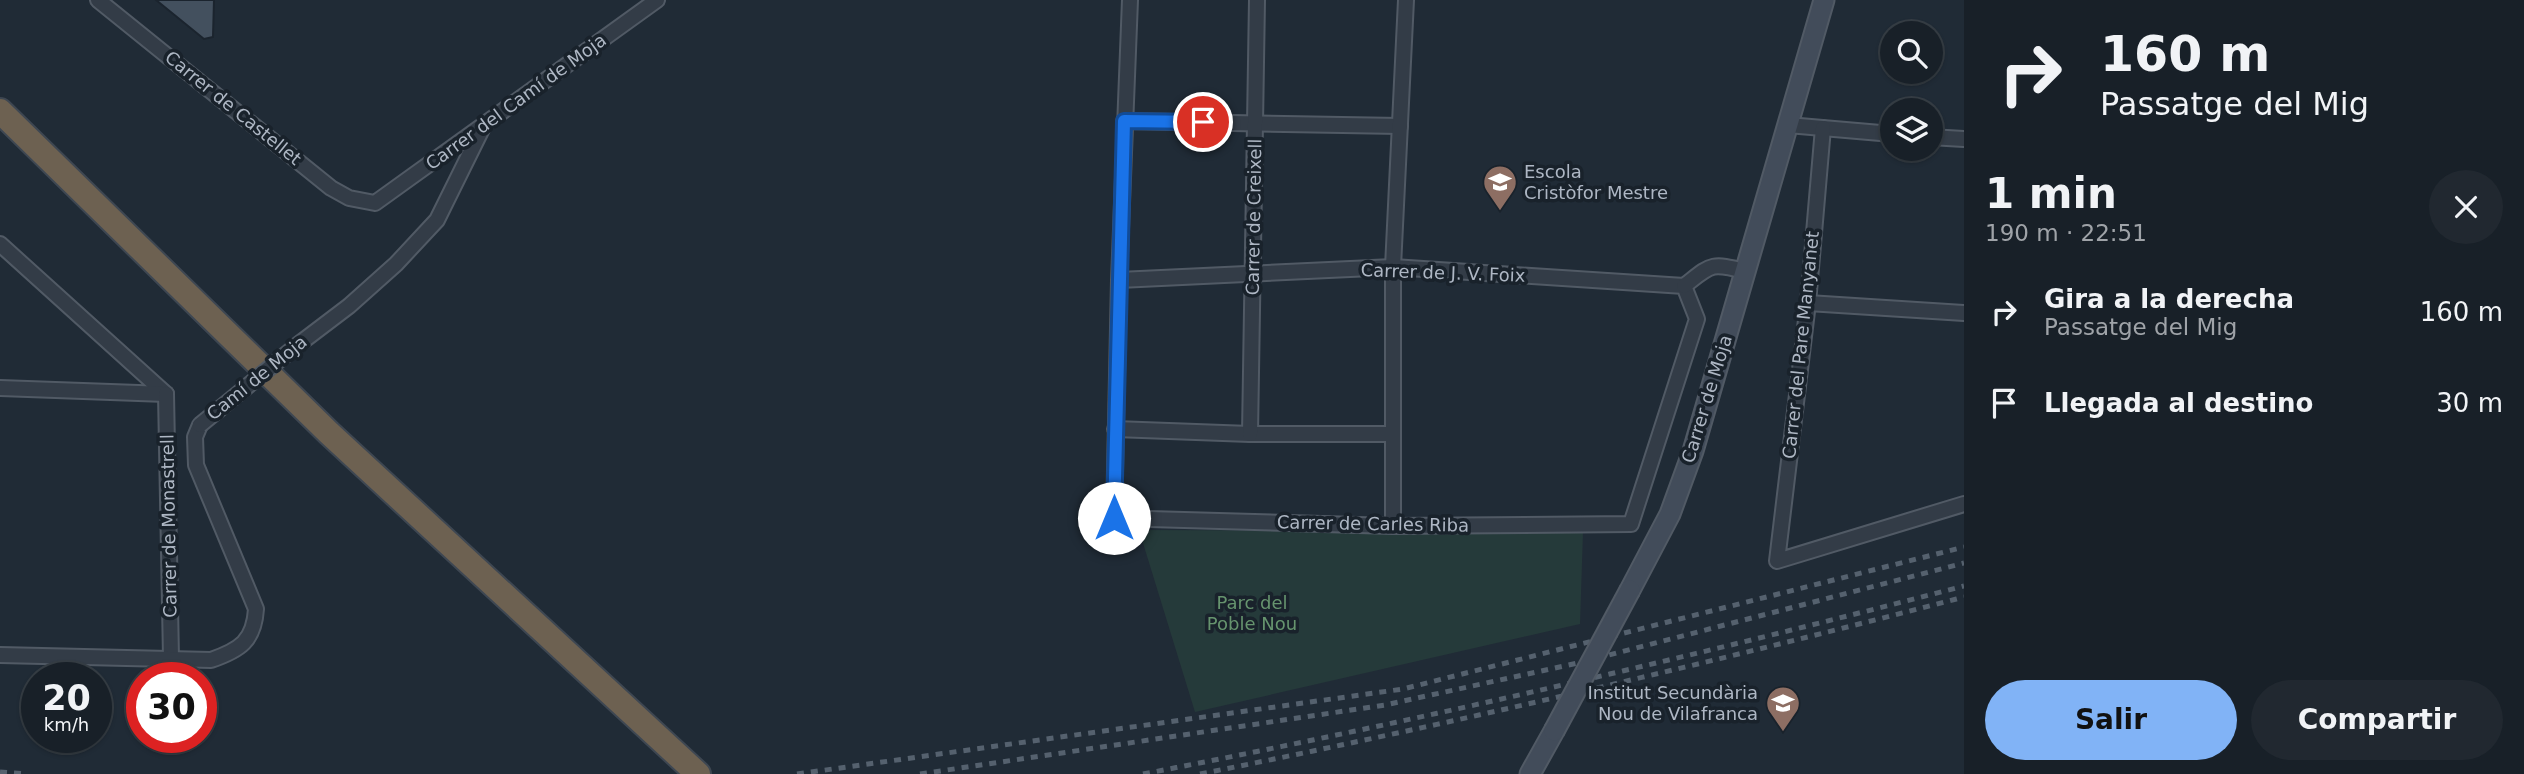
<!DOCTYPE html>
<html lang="es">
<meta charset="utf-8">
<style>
body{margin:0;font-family:"DejaVu Sans",sans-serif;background:#212830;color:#f1f3f6;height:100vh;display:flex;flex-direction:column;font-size:26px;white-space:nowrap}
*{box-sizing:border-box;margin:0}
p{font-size:23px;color:#9fa3a8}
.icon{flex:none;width:38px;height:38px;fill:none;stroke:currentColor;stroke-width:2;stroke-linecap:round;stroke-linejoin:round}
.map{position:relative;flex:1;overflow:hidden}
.sheet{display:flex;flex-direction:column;background:#182028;width:560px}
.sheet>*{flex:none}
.guide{background:#182028;color:#f1f3f6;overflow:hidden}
.controls{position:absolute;left:1880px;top:21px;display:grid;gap:14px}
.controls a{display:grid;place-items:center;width:63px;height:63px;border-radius:50%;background:#182028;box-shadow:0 2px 5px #0004,0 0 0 2px #363e45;font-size:35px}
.speed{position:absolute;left:21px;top:662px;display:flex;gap:14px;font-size:35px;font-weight:700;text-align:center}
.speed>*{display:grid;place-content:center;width:91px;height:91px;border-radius:50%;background:#182028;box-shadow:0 2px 5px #0004,0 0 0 2px #363e45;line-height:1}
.speed small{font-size:18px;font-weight:400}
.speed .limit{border:10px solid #d22;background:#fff;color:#111}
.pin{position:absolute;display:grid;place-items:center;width:60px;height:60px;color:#fff;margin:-30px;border:4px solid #fff;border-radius:50%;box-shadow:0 2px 7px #0007}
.me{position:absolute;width:77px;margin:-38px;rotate:0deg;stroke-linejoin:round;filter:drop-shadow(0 0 5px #0008)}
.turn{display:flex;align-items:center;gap:24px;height:147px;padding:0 21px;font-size:32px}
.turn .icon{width:91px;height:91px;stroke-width:2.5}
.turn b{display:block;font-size:49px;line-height:60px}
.round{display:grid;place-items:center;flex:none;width:74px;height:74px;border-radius:37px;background:#212830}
.head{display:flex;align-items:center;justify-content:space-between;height:119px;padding:0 21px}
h1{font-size:42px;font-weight:700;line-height:52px}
.primary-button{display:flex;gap:14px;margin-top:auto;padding:14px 21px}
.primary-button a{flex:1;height:80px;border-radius:42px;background:#81b3f6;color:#111;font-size:28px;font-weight:700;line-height:80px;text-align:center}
.primary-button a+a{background:#212830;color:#f1f3f6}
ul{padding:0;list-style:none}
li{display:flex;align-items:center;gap:21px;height:91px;padding:0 21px}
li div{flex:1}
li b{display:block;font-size:26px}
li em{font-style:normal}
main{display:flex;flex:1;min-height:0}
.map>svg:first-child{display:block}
</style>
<main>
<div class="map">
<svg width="1964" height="774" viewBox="0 0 1964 774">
<rect width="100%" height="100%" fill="#202b36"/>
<polygon fill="#253a3a" points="1139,530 1583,532 1580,624 1195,712"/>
<polygon fill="#43505e" stroke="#1b242e" stroke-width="2" points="156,0 214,0 213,37 204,39"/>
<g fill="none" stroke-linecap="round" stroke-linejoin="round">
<g stroke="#515a65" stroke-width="18">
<g id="street">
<polyline points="98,0 331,188 349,198 375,203 657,0"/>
<polyline points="1124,121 1400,126"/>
<polyline points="1788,125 1892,134"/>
<polyline points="1823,128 1808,303 1777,561 1964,504"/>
<polyline points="1930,137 1964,139"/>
<polyline points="0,244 166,394"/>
<polyline points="1119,280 1393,267 1684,286 1697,319 1631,524 1393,526 1114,518 1119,280 1130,0"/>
<path d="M1684,286C1711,265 1710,262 1744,271"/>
<polyline points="1808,303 1964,313"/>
<polyline points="295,347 349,306 396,264 437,220 482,129"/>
<polyline points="0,388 166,394"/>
<polyline points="166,394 171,658"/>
<polyline points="1115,429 1250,434 1393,434"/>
<polyline points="1250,434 1257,0"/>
<polyline points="1393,526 1393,267 1406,0"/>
<path d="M0,655L211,660C240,650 254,641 256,609L196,465L195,437L200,425"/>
</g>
</g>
<g stroke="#515a65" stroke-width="23">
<g id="secondary">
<polyline points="1630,590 1670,514 1693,451 1824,0"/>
<polyline points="1530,774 1554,731"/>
</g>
</g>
<g stroke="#3e4752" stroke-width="28">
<polyline id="highway" points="0,111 329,433 698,774"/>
</g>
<use href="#street" stroke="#333c47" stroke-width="14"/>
<use href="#secondary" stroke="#424c5a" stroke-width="19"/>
<use href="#highway" stroke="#6d6151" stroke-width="24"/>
<g stroke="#55616e" stroke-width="5" stroke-dasharray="7 7" stroke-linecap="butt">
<polyline points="0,772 27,774"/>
<polyline points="797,774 1403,689 1964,547"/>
<polyline points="920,774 1385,705 1578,663 1964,563"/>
<path d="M1143,774C1419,721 1692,657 1964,586"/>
<path d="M1200,774C1457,723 1711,663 1964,597"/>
</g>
<g stroke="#515a65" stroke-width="18" stroke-linecap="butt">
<polyline id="street-bridge" points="200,425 295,347"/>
</g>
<g stroke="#515a65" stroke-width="23" stroke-linecap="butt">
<polyline id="secondary-bridge" points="1554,731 1630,590"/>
</g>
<use href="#street-bridge" stroke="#333c47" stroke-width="14"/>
<use href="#secondary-bridge" stroke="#424c5a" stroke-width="19"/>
</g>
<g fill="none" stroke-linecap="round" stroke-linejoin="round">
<g stroke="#114b97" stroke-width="18">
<polyline id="route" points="1114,518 1124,121 1203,122"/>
</g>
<use href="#route" stroke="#1a73e8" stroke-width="12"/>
</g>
<defs>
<g id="school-pin" transform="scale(1.75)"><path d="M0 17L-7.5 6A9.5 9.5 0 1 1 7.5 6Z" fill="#8d6e63" stroke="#19222b"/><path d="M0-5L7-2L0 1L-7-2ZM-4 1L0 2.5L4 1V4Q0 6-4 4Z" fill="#fff"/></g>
</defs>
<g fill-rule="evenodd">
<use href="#school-pin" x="1500" y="182"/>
<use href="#school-pin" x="1783" y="703"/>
</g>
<g text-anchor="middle" stroke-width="7" stroke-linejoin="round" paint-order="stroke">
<g font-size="18" fill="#aeb7c4" stroke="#19222b">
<text transform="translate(516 102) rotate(-36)" y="6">Carrer del Camí de Moja</text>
<text transform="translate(233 108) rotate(39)" y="6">Carrer de Castellet</text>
<text transform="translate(1254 217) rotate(-89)" y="6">Carrer de Creixell</text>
<text transform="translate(1443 273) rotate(2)" y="6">Carrer de J. V. Foix</text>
<text transform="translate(1801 345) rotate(-84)" y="6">Carrer del Pare Manyanet</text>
<text transform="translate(257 378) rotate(-39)" y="6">Camí de Moja</text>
<text transform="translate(1707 399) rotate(-73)" y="6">Carrer de Moja</text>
<text transform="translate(1373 524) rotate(1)" y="6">Carrer de Carles Riba</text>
<text transform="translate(169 526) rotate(-91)" y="6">Carrer de Monastrell</text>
</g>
<g font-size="18" fill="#aeb7c4" stroke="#19222b" text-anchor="start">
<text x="1524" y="178">Escola<tspan x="1524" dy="21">Cristòfor Mestre</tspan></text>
<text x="1758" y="699" text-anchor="end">Institut Secundària<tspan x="1758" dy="21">Nou de Vilafranca</tspan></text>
</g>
<g font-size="18" fill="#66946e" stroke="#19222b">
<text x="1252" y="609">Parc del<tspan x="1252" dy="21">Poble Nou</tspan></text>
</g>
</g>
</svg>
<div class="controls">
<a><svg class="icon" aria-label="search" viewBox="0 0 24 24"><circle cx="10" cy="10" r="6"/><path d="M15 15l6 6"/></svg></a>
<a><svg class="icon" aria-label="layers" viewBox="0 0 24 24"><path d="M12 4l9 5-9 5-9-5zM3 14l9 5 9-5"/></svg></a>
</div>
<div class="speed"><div>20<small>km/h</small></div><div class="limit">30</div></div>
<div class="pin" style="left:1203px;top:122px;background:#d93025"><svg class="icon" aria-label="arrive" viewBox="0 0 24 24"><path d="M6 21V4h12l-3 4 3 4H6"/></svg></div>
<svg class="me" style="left:1114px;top:518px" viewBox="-20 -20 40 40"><circle r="19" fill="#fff"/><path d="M0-13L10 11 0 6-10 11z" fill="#1a73e8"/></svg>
</div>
<section class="sheet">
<div class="guide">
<div class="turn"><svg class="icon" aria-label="right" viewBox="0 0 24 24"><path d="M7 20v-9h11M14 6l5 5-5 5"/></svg><div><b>160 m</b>Passatge del Mig</div></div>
</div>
<div class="head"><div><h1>1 min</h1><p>190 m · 22:51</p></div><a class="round"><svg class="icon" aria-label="close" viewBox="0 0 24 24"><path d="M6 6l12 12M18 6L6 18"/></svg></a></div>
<ul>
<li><svg class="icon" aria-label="right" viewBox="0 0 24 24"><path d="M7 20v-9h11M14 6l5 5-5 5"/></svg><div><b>Gira a la derecha</b><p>Passatge del Mig</p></div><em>160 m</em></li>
<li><svg class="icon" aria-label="arrive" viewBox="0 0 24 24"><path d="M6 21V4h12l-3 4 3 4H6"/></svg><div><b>Llegada al destino</b></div><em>30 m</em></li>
</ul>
<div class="primary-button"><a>Salir</a><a>Compartir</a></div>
</section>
</main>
